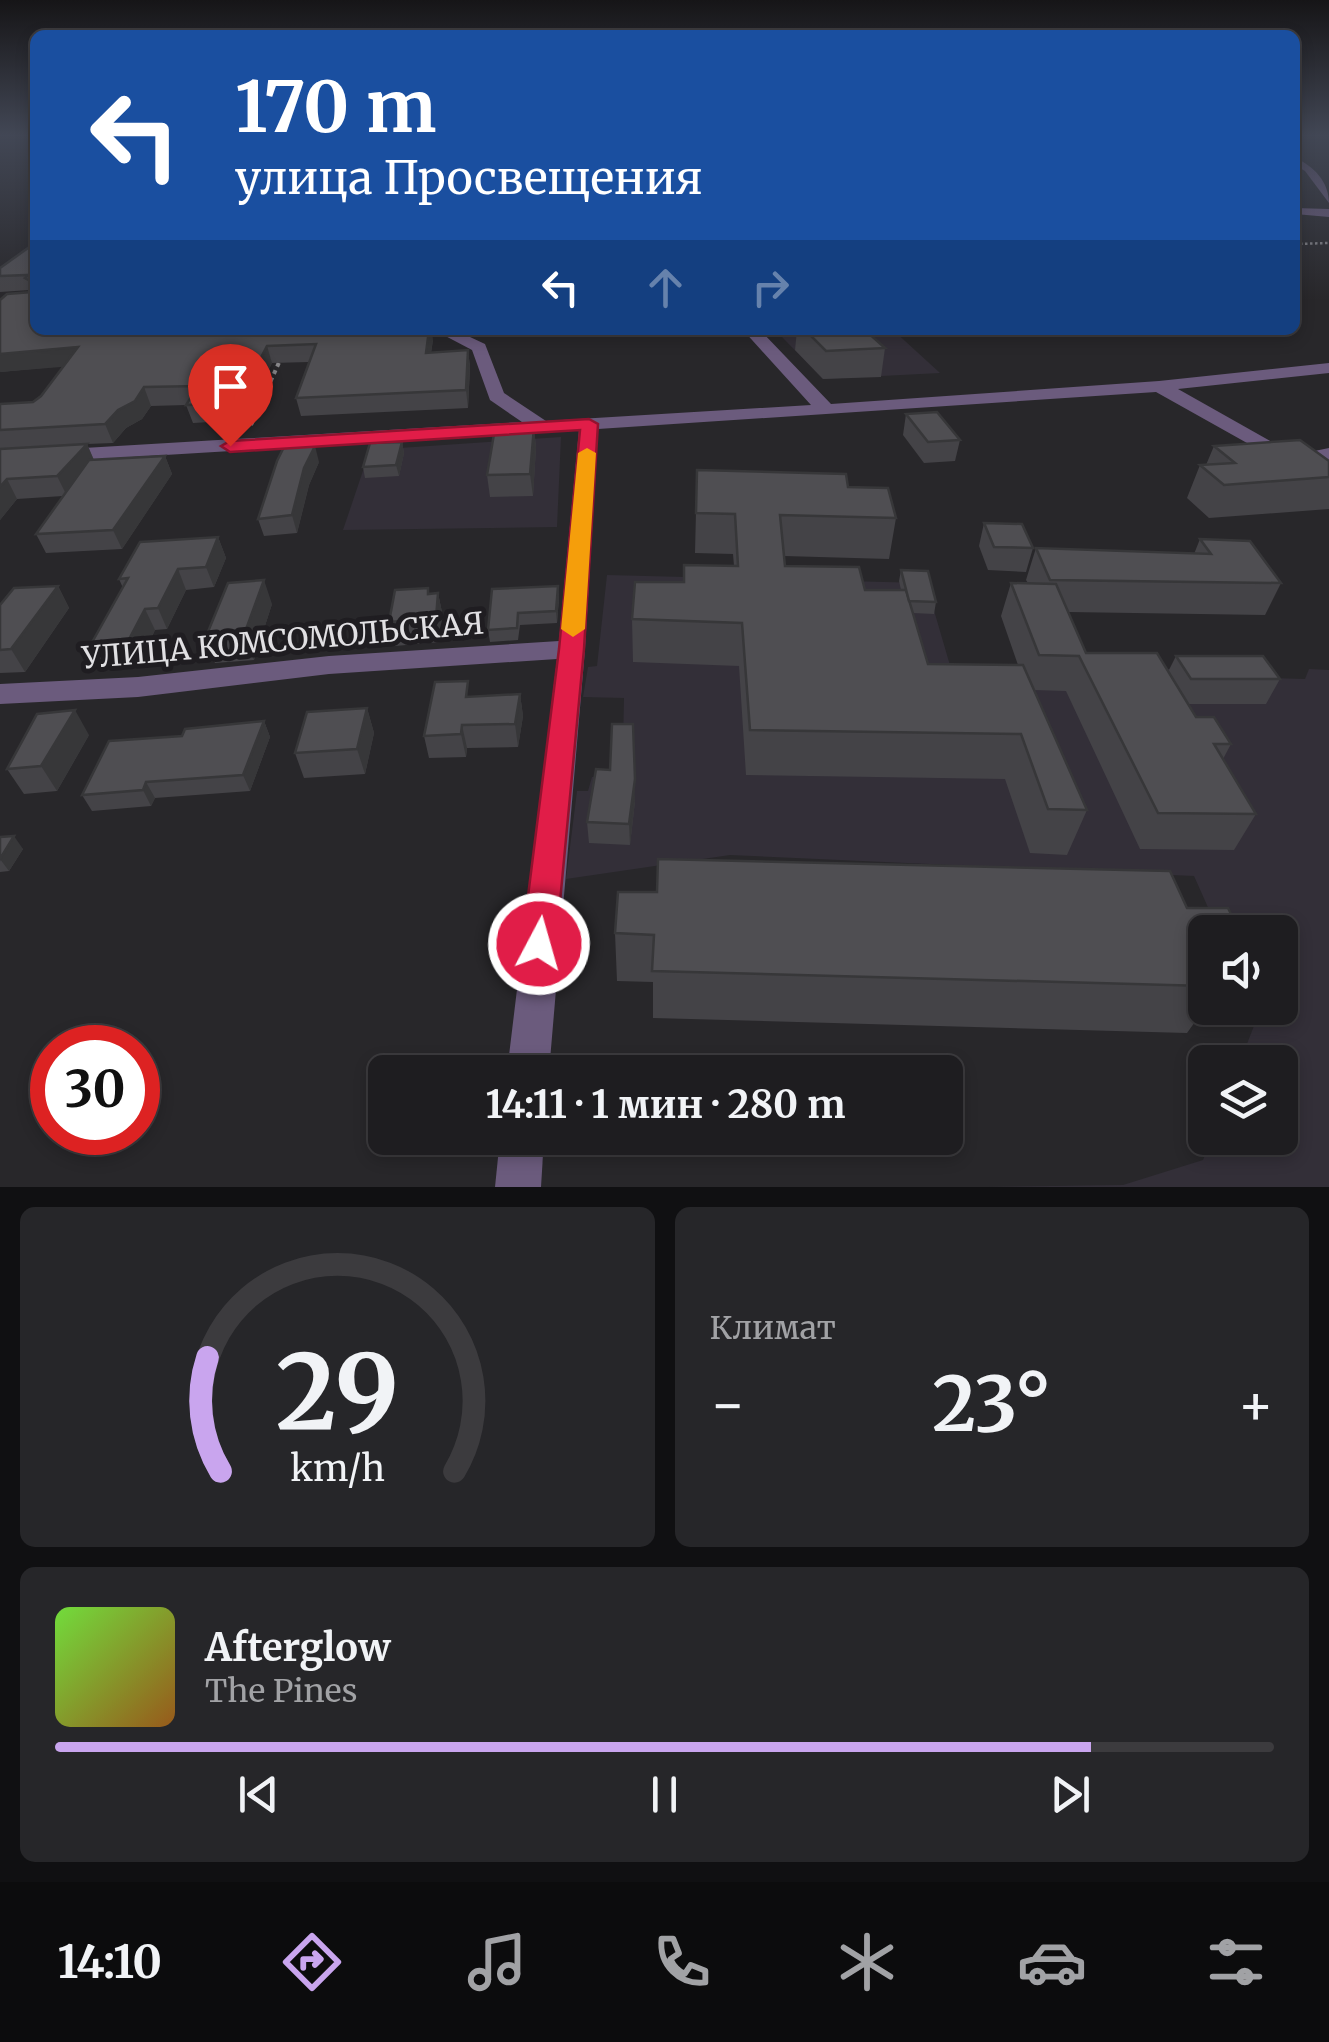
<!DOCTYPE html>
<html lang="ru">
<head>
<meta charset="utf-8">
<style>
	body { margin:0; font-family:Merriweather,serif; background:#262629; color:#f1f3f6; height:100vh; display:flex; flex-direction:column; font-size:38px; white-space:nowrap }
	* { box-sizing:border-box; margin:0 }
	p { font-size:32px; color:#a1a2a5 }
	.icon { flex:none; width:55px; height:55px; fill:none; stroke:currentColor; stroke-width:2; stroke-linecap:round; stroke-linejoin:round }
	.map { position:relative; height:1187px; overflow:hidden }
	.side { display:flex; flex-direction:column; gap:20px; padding:20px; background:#101012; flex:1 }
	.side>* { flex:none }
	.guide { position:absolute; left:30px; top:30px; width:1270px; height:305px; border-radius:15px; box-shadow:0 5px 15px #0003,0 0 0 2px #3c3b3e; background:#1a4fa0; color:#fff; overflow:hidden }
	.fabs { position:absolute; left:1188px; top:915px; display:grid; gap:20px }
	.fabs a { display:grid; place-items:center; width:110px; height:110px; border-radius:15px; background:#1e1d20; box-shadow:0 5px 15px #0003,0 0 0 2px #3c3b3e; font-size:50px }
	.speed { position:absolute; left:30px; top:1025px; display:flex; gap:20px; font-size:50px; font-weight:700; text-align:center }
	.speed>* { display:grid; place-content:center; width:130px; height:130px; border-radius:50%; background:#1e1d20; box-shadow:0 5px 15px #0003,0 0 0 2px #3c3b3e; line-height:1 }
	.speed .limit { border:15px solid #d22; background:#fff; color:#111 }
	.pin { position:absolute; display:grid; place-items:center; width:85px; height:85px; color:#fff; margin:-102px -42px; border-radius:50% 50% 50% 0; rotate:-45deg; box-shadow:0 0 10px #0007 }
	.pin .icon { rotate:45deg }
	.me { position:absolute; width:110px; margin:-55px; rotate:6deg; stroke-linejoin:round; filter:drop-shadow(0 0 8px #0008) }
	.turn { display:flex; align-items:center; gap:35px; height:210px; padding:0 40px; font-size:45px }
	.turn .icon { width:130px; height:130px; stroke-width:2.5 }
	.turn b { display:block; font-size:70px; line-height:85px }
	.lanes { display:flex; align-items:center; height:95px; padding:0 40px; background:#0003; justify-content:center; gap:50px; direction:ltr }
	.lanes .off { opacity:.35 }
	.big { font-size:75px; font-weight:700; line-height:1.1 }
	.side .widget { flex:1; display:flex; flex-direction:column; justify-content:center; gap:15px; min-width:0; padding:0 35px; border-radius:15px; background:#262629 }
	.side .dial { align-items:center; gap:0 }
	.dial svg { height:260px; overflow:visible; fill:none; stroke:#3c3b3e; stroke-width:7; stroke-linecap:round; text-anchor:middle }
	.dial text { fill:#f1f3f6; stroke:none }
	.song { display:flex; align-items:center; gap:30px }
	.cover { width:120px; height:120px; border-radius:15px; background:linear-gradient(135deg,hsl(100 70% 55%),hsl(30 70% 35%)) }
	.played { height:10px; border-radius:5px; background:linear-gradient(90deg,#c9a5ee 85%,#3c3b3e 85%) }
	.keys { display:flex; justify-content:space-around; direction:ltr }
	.heat { display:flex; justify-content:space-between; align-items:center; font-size:55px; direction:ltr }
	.side .tiles { flex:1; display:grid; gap:20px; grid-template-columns:1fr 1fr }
	.widget:last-child { grid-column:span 2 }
	.trip { position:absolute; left:368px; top:1055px; width:595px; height:100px; border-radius:15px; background:#1e1d20; box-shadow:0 5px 15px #0003,0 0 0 2px #3c3b3e; font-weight:700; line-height:100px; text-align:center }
	.tabs { display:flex; height:160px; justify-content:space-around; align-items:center; background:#0c0c0d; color:#a1a2a5 }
	.tabs .icon { width:70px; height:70px }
	.tabs .on { color:#c9a5ee }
	.tabs b { font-size:45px; color:#f1f3f6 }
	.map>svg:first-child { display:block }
	.built { fill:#332f38 }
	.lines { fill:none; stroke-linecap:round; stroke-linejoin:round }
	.path-far1 { stroke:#88878a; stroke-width:2.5; stroke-dasharray:2.5 2.5; stroke-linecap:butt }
	.path { stroke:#88878a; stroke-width:4; stroke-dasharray:4 4; stroke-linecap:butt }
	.minor { fill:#6b5b7d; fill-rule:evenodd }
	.wall { fill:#444347 }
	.shaded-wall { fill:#373739 }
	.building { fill:#4f4e52; stroke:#373739; stroke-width:2.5 }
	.route { fill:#e11d48; stroke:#92132f; stroke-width:2.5 }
	.slow { fill:#f59e0b }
	.labels { text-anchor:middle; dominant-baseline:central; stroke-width:10; stroke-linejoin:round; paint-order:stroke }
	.street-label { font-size:30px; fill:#e1e0e3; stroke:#1f1d21 }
</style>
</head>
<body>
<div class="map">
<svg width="1329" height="1187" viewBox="0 0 1329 1187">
	<rect width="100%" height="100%" fill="#28272a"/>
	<!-- built -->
	<g class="built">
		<path d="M893,330l47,43 -117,6 -41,-42z"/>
		<path d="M561,437l-4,90 -214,3 27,-80z"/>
		<path d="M607,575l319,8 28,96 27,-10h271l17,9 36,1 4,-10 20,1v517h-343l137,-2 80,-25 9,-22h68v-76h-40l17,-44 -5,-10h28v-76h-61l-25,-56 -464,-21 -164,24 11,-88h11l4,-14 20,-1 11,-31 1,-47 -41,-1 5,-30 9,-1z"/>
	</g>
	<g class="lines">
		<!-- path-far1 -->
		<path class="path-far1" d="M1295,244l34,-1"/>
		<!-- path -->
		<path class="path" d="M251,425l30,-67"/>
		<!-- minor -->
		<g class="minor">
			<path d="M1295,158c19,8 34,24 34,45l-24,-32 -10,-6z"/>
			<path d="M1295,208l34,1v8l-34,-3z"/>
			<path d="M434,330h21l30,14 19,49 42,28 265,-16 -68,-75h17l71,74 328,-23 170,-18v10l-151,16 117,66 34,-7v12l-18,4 18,10v15l-173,-97 -558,37 -13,220 -36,423h-42l50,-413 -228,15 -191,23 -138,7v-20l138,-7 191,-21 230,-15 20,-211 -579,35v-12l522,-31 -32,-22 -18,-50z"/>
			<path d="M500,1138h44l-3,49h-46z"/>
		</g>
	</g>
	<!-- wall -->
	<g class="wall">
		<path d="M35,243v87l398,10 -2,13 37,-3 2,17 -2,41 -167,8 -5,-18 13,-36 -37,1 -28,57 -51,3 -7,-18 -35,1 -9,13 -16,9 -13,15 -26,1 7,16 71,-4 7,18 -50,75 -76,4 -10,-19 27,-38 -46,3 -17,21v-116l33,-2 8,-6 23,-30 -64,6v-72l31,-8 -1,-2 -30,2v-24z"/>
		<path d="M797,330h68l20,18 -4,29 -58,2 -28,-29z"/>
		<path d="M906,414l54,26 -5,21 -31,2 -21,-28z"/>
		<path d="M534,427l2,21 -3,48 -43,1 -3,-22z"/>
		<path d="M402,442l2,11 -5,23 -34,2 -2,-11z"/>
		<path d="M1214,446l115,15v48l-120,9 -22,-20 13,-33h6z"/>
		<path d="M319,462l-10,23 -12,48 -33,3 -6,-17z"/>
		<path d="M697,470l151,17 48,31 -7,41 -105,-3 1,10 80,24h36l-2,-9 2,-11 35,32 -2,12 -21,-1 15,51 90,1 -17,-49 10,-33h17l-2,-3 10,-32 158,6 6,-15 81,44 -16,32 -197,-3 18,41 82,19 8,-16 104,23 -14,25h-78l8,13 35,27 -8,15 33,55 -22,36 -94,-1 -74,-158 -32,-1 53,120 -20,45 -37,-2 -25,-74 -259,-4 -7,-109 -106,-4 -1,-43 52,-37 50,-16 -1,-12 -38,-1z"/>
		<path d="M984,523l49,25 -7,24 -38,-2 -9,-24z"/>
		<path d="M218,537l8,21 -12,29 -28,3 -19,39 -12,1 -17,35 -37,3 -11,-22 33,-58 -4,-9z"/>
		<path d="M58,586l11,22 -44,64 -25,1v-68z"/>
		<path d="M558,586l1,12 -2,25 -37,2 -2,15 -28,2 -2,-12z"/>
		<path d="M428,588l1,6 9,-1 5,24 -3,25 -45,4 -6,-24z"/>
		<path d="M272,604l-18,56 -39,3 -10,-24z"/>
		<path d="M520,694l3,22 -5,31 -51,1 -1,9 -37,1 -5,-22 47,-39z"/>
		<path d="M367,708l7,25 -9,41 -61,4 -9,-25z"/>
		<path d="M264,721l6,16 -20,54 -95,7 -4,8 -59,5 -10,-16 100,-59z"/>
		<path d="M89,735l-32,56 -33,3 -17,-25z"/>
		<path d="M635,801l-5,44 -41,-2 -2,-21z"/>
		<path d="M0,837l23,12 -14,22 -9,1z"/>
		<path d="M657,892l530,16 18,24v76l-18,25 -534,-15v-36l-36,-1 -2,-48z"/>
	</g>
	<!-- shaded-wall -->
	<g class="shaded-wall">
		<path d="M429,330h3l1,10 -5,30 -2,-17z"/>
		<path d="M267,346l5,17 -28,57 -6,-18z"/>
		<path d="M78,347l7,18 -85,7v-18z"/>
		<path d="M468,350l2,17 -2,41 -2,-18z"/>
		<path d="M144,387l7,19 -9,13 -16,9 -13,15 -8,-19 13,-14z"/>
		<path d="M534,427l2,21 -3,48 -3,-22z"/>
		<path d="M402,442l2,11 -5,23 -3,-11z"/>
		<path d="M87,444l8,19 -28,33 -10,-20z"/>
		<path d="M315,446l4,16 -10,23 -12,48 -5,-18 12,-47z"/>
		<path d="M165,456l7,18 -50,75 -9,-19z"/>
		<path d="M7,479l10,20 -17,21v-33z"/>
		<path d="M218,537l8,21 -12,29 -8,-20z"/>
		<path d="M178,569l8,21 -19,39 -9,-21z"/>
		<path d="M264,580l8,24 -18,56 -10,-25z"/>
		<path d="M58,586l11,22 -44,64 -14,-23z"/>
		<path d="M558,586l1,12 -2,25 -1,-12z"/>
		<path d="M438,593l5,24 -3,25 -4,-24z"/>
		<path d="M145,609l10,21 -17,35 -11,-22z"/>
		<path d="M520,694l3,22 -5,31 -3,-23z"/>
		<path d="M367,708l7,25 -9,41 -8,-25z"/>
		<path d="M75,710l14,25 -32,56 -16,-25z"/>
		<path d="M264,721l6,16 -20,54 -7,-16z"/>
		<path d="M633,724l2,77 -5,44 -1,-21z"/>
		<path d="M462,725l5,23 -1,9 -5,-23z"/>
		<path d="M146,782l9,16 -4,8 -8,-16z"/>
		<path d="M14,836l9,13 -14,22 -9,-12z"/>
	</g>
	<!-- building -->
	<g class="building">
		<path d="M35,243v87h394l-3,23 42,-3 -2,40 -170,8 20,-54 -49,2 -29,56 -52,3 12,-19 -54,1 -9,14 -17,9 -13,14 -105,6v-26l33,-2 8,-6 37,-49 -78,7v-54l7,-6 24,-2 1,-10 -7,-4 4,-3 -29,1v-8z"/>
		<path d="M805,330h60l20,18 -59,3z"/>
		<path d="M937,412l23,28 -32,2 -22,-28z"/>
		<path d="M534,427l-4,47 -43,1 8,-47z"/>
		<path d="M1300,440l29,21v16l-105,8 -24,-20 35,-2 -21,-17z"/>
		<path d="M402,442l-6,23 -33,2 7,-24z"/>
		<path d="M87,444l-30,32 -50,3 -7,8v-38z"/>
		<path d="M315,446l-11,22 -12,47 -34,4 19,-58 7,-14z"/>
		<path d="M165,456l-52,74 -77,4 53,-74z"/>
		<path d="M697,470l149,4 2,13 40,1 8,30 -116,-3 5,51 74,1 6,23h41l22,74 95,1 64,145 -39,-1 -27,-75 -271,-4 -8,-107 -110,-4 3,-37h49v-17l54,1 -3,-52 -39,-1z"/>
		<path d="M984,523l38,1 11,24 -39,-1z"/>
		<path d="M218,537l-12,30 -28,2 -20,39 -13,1 -18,34 -37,3 38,-68 -9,1 21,-37z"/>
		<path d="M1200,539l50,2 31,42 -231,-3 -14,-32 175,6z"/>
		<path d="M901,570l27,1 8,31 -27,-1z"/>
		<path d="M264,580l-20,55 -39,4 23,-56z"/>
		<path d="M1011,583l45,1 30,69h71l39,64h18l17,27h-17l42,70 -98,-1 -79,-157 -40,-1z"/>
		<path d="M58,586l-47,63 -11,1v-45l14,-17z"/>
		<path d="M558,586l-2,25 -38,2 -1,15 -29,2 4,-41z"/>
		<path d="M428,588v6l10,-1 -2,25 -47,4 6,-32z"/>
		<path d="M1176,656h87l17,23h-89z"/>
		<path d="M468,681l-2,16 54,-3 -5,30 -53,1 -1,9 -37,2 11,-54z"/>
		<path d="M367,708l-10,41 -62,4 12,-41z"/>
		<path d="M75,710l-34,56 -34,3 30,-55z"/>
		<path d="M264,721l-21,54 -97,7 -3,8 -61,5 27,-54 73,-5 3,-7z"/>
		<path d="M612,724h21l2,55 -6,45 -42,-2 9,-53 14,1z"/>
		<path d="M14,836l-14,23v-22z"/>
		<path d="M658,859l512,12 17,37h41l12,24h-35v12h-4l4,9v33l-553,-15 2,-36 -39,-2 3,-41h39z"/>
	</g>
	<!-- sky -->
	<linearGradient id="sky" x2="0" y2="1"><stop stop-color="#161517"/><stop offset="0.45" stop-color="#424755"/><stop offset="1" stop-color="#424755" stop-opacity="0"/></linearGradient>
	<rect width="1329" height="300" fill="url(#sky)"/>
	<!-- route -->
	<path class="route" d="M589,419l9,5 -14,225 -28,295 -5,11 -12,5 -12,-5 -5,-11 37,-295 21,-219 -350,22 -9,-6 9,-5z"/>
	<!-- slow -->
	<path class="slow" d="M587,448l9,5 -11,176 -12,8 -12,-8 17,-176z"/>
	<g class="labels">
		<!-- street labels -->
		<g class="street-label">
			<text transform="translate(283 640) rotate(-5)">УЛИЦА КОМСОМОЛЬСКАЯ</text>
		</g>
	</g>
</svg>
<div class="fabs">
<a><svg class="icon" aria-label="sound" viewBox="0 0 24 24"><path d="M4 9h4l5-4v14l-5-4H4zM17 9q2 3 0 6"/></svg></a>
<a><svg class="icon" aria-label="layers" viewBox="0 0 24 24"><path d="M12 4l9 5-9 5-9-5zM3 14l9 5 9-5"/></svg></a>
</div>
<div class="speed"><div class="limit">30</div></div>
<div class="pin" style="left:230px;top:446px;background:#d93025"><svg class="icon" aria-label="arrive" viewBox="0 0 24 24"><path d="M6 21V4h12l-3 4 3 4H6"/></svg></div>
<svg class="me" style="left:539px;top:944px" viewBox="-20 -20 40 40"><circle r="17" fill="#e11d48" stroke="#fff" stroke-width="3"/><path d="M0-11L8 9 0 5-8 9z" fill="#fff"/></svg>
<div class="trip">14:11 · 1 мин · 280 m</div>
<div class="guide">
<div class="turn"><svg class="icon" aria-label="left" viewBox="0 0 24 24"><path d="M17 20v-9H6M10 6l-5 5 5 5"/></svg><div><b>170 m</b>улица Просвещения</div></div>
<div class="lanes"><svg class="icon" aria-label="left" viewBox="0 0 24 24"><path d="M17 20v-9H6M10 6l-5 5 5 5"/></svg><svg class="icon off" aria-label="ahead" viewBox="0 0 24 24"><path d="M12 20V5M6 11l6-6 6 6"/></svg><svg class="icon off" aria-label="right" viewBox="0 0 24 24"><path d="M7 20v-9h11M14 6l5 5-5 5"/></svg></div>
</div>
</div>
<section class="side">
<div class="tiles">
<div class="widget dial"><svg viewBox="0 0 100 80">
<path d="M14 69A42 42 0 1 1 86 69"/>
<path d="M14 69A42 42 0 0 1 10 34" stroke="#c9a5ee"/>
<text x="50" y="56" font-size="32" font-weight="700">29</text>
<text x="50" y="72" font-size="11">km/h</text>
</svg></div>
<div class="widget"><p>Климат</p>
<div class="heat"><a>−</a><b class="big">23°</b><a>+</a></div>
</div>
<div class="widget">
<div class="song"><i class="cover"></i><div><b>Afterglow</b><p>The Pines</p></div></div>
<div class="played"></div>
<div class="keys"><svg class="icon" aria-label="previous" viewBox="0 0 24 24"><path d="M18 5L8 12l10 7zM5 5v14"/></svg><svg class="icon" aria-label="pause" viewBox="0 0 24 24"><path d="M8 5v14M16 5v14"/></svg><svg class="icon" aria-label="next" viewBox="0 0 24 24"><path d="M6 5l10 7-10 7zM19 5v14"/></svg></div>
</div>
</div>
</section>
<nav class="tabs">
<b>14:10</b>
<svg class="icon on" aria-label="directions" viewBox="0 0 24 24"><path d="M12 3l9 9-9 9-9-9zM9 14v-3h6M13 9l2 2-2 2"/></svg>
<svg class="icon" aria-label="music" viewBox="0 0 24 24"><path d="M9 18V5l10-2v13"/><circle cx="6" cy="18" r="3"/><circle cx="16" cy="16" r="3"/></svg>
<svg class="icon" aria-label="phone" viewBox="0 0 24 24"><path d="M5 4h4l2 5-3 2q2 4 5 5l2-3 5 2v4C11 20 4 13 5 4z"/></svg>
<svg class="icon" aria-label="climate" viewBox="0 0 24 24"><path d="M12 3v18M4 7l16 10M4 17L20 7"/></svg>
<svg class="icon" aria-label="car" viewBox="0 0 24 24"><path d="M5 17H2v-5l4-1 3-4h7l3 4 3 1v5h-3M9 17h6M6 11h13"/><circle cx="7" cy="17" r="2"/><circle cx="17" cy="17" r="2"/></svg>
<svg class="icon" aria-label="filters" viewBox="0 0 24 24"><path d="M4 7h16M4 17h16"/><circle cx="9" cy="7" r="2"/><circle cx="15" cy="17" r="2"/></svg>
</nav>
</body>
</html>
